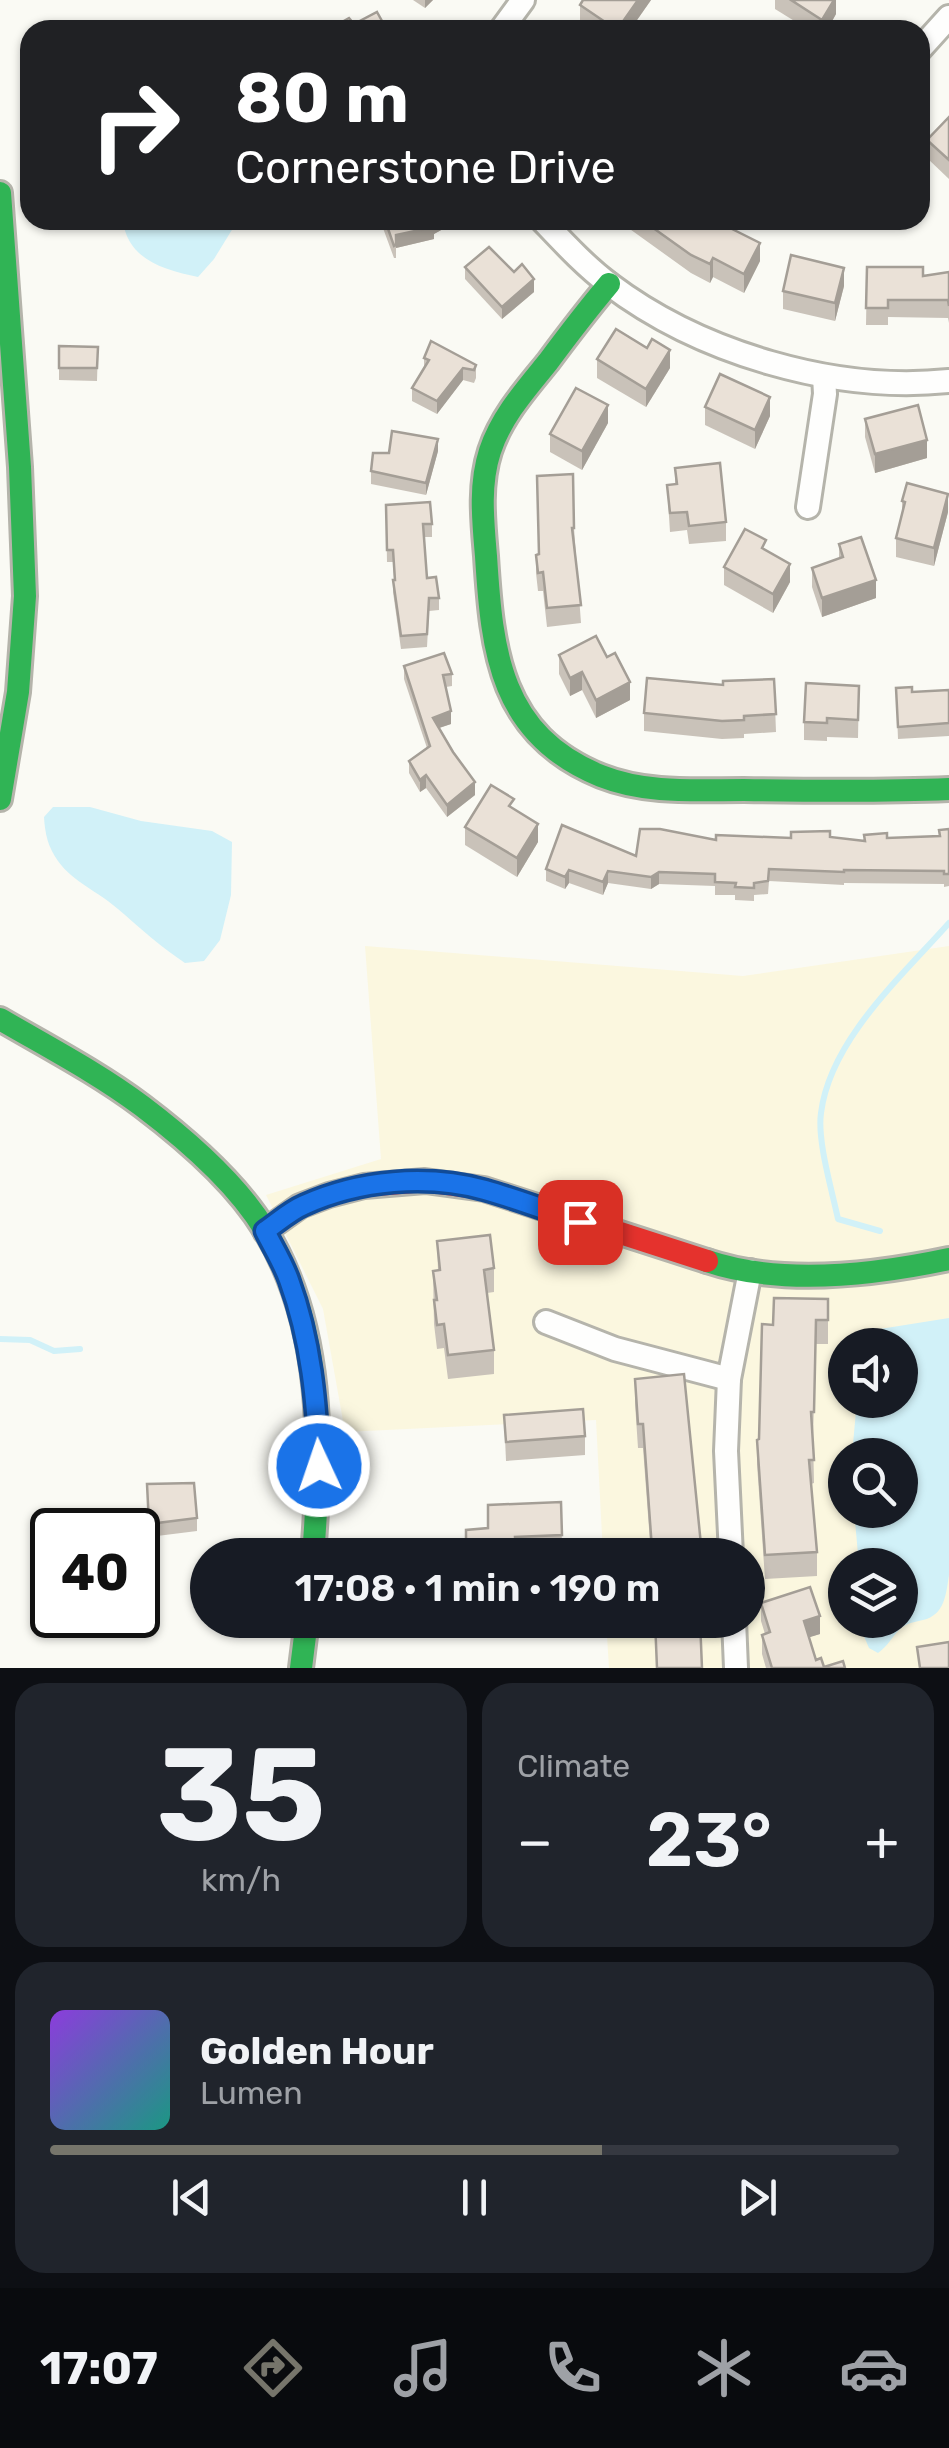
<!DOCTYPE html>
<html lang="en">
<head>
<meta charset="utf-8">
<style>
	body { margin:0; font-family:Rubik,sans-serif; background:#20242c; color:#f1f3f6; height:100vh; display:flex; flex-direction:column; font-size:38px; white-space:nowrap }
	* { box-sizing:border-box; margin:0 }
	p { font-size:32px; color:#9ea1a6 }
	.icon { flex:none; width:55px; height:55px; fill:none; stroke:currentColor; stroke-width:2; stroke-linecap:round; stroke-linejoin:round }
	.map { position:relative; height:1668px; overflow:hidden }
	.panel { display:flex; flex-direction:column; gap:15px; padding:15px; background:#0d0f14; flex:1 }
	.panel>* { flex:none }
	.guide { position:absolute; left:20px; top:20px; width:910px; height:210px; border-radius:30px; box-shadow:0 2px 8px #0004; background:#202124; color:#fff; overflow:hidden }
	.controls { position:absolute; left:828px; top:1328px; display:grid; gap:20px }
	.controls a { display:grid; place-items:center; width:90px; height:90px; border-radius:50%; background:#171b24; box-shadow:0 2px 8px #0004; font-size:50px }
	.speed { position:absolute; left:30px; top:1508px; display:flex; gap:20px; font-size:50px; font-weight:700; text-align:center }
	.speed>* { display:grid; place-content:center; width:130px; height:130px; border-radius:50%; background:#171b24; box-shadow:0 2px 8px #0004; line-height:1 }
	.speed .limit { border:5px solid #111; border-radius:15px; background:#fff; color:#111 }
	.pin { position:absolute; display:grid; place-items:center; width:85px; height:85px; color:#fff; margin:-42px; border-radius:20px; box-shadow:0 5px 15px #0006 }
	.me { position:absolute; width:110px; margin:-55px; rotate:357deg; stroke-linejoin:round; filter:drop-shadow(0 0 8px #0008) }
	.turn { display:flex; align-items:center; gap:35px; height:210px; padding:0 50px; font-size:45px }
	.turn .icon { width:130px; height:130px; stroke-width:2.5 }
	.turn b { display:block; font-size:70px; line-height:85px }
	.big { font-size:75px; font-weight:600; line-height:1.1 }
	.panel .widget { flex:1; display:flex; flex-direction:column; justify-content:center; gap:15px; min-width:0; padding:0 35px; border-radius:30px; background:#20242c }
	.panel .dial { align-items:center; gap:0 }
	.dial b { font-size:130px; line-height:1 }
	.song { display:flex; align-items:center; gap:30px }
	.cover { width:120px; height:120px; border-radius:15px; background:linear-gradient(135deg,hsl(270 70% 55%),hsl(170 70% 35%)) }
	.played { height:10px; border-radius:5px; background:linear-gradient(90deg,#76756b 65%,#363941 65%) }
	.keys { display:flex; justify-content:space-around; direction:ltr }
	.heat { display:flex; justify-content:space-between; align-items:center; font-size:55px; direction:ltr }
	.panel .tiles { flex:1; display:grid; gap:15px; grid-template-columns:1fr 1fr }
	.widget:last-child { grid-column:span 2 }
	.trip { position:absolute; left:190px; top:1538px; width:575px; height:100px; border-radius:50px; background:#171b24; box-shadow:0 2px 8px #0004; font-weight:600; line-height:100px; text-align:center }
	.tab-bar { display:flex; height:160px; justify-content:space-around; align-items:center; background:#090b0e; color:#9ea1a6 }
	.tab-bar .icon { width:70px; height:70px }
	.tab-bar .current { color:#76756b }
	.tab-bar b { font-size:45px; color:#f1f3f6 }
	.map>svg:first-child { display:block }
	.built { fill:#fbf7df; fill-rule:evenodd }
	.water { fill:#d1f1f8 }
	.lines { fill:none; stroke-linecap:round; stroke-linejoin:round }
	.stream { stroke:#d1f1f8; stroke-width:6 }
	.street-casing { stroke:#b5b4ab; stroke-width:28 }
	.fast-casing { stroke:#b5b4ab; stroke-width:28 }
	.jam-casing { stroke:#b5b4ab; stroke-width:28 }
	.street { stroke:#fefefd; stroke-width:22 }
	.fast { stroke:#30b455; stroke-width:22 }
	.jam { stroke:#e5322d; stroke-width:22 }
	.wall { fill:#c9c2b9 }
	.shaded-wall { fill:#a49e96 }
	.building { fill:#eae1d7; stroke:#a49e96; stroke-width:2.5 }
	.route-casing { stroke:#114b97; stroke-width:25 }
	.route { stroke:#1a73e8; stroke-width:18 }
</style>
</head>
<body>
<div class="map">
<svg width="949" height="1668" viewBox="0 0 949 1668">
	<rect width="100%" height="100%" fill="#fafaf4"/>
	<!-- built -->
	<path class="built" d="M365,946l378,30 206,-30v722h-340l-3,-48h142v-65h-145l-7,-135 -251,12 -22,-123 -57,-114 115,-36zM845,1345h55v55h-55zM845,1455h55v55h-55zM845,1565h55v55h-55z"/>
	<!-- water -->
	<g class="water">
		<path d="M123,220h115l-24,39 -16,18c-33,-7 -71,-17 -75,-57z"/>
		<path d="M53,807h37l51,14 71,10 20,11 -1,53 -11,45 -16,21 -19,2c-24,-16 -45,-35 -67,-54 -19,-17 -45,-27 -60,-48 -10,-14 -13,-27 -14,-44z"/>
		<path d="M949,1318v257c-3,19 -4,40 -26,45 -9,2 -16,3 -23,9 -8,8 -13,18 -22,24l-9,-5 -12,-28h43v-55h-41l-5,-55h46v-55h-48l5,-55h43v-55h-34l6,-10 8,-6z"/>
	</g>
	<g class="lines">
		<!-- stream -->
		<g class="stream">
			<path d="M880,1231l-42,-12c-6,-29 -21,-78 -17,-106 9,-73 81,-137 128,-190"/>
			<path d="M0,1339l30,1 24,11 26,-2"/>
		</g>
		<defs>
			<g id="street">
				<path d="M501,30l22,-30"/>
				<path d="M920,49l29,-32"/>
				<path d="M542,220c21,22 42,45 67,64 91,69 226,109 340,97"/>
				<path d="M808,507l17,-113 -1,-18"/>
				<path d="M546,1322l69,27 114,30"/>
				<path d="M731,1555l-5,-104 3,-72 21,-108"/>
				<path d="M734,1620l2,48"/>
			</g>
			<g id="fast">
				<path d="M0,193l20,274 5,129 -7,96 -18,107"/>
				<path d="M609,284c-21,25 -41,51 -61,78 -22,27 -47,55 -58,89 -11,34 -7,70 -4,105 6,96 14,179 115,220 45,18 95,14 143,14 68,1 136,2 205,-1"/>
				<path d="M0,1019c48,28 98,54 142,87 45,34 94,76 123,124 59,96 57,217 48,325"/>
				<path d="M707,1261c74,25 167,14 242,-2"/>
				<path d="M301,1668l6,-48"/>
			</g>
			<path id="jam" d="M265,1231l35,-25 29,-11 35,-9 61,-5 59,8 223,72"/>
		</defs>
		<!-- street casing -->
		<use href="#street" class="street-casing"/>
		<!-- fast casing -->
		<use href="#fast" class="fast-casing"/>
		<!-- jam casing -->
		<use href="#jam" class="jam-casing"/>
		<!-- street -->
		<use href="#street" class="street"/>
		<!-- fast -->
		<use href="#fast" class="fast"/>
		<!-- jam -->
		<use href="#jam" class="jam"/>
	</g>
	<!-- wall -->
	<g class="wall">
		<path d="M413,0h20l-8,8z"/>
		<path d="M651,0l-21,30h-40l-10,-7v-18z"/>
		<path d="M775,0h61v14l-9,16h-18l-34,-21z"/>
		<path d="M949,117v62l-22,-21v-18z"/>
		<path d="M380,220h63v9l-9,5v5l-38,9v10h-2z"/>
		<path d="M627,220h79l54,41 -16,32 -31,-16 -3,6 -19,-10 -64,-46z"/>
		<path d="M465,267l49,5 20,20 -32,27 -37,-40z"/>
		<path d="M867,267l56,9 26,-4v51l-1,-5 -60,-1v8h-22z"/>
		<path d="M844,286l-9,35 -52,-12v-18z"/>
		<path d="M59,346l39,1 -1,34 -38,-1z"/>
		<path d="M424,358l52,7v13l-2,5 -11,-3 -26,34 -25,-13v-13l12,-20z"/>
		<path d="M597,359l73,9 -24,39 -49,-29z"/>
		<path d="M705,407l65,9 -15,33 -50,-24z"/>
		<path d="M865,419l62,39 -52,15 -10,-36z"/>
		<path d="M608,423l-26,47 -32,-18v-18z"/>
		<path d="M438,451l-12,44 -55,-11v-13z"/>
		<path d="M675,468l51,54v19l-37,3 -2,-14 -17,2 -3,-47h8z"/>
		<path d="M537,476l37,52 7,95 -34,4 -4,-36h-5l-2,-18v-18l3,-1z"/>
		<path d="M902,501l46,11 -14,54 -38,-9v-19l6,-24z"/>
		<path d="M386,505l46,19v13h-8l3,41 12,20v12l-10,1 -2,36 -26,2 -8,-57v-12h1l-1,-18h-6z"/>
		<path d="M839,544l37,54 -54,19 -10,-30v-19l27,-9z"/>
		<path d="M724,567l66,15 -17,31 -49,-28z"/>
		<path d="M559,655l71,45 -34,18 -14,-28 -12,6 -11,-22z"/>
		<path d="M404,666l48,8v12l-6,1 5,37 -12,4 36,67 -28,22 -21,-29 -6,4 -11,-19v-12l18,-13 -23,-69z"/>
		<path d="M774,679l2,53 -32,2v4l-22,1 -78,-8v-18l79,-28z"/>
		<path d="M859,686l-1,52 -31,-1v4l-23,-1v-18z"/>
		<path d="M896,688l16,4 37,-2v46l-51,3z"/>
		<path d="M514,809l24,33 -21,35 -52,-32v-18z"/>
		<path d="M949,829v57l-5,1v-3l-100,-1v2l-75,-4 -1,13 -14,1v6l-19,-1v-5h-20v-9l-56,-2 -8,5 -43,-6 -5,12 -34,-12 -4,6 -19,-8v-12l90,-13 80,-16 114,-3 35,4 22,-3 52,-2z"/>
		<path d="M437,1241l57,27v24l-7,1 7,57v24l-46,5 -4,-31 -7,1 -3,-25 -1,-53 5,-1z"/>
		<path d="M828,1299v45h-12l-3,92 1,47 -3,1 6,68v24l-52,3 -8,-115v-24l2,-1 14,-114z"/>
		<path d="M635,1379l66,166v10h-50l-8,-107h-5l-3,-45z"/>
		<path d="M504,1415l81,21v19l-79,6z"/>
		<path d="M147,1496l50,22v13l-48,6z"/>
		<path d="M561,1502l1,46 -46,1v6h-50z"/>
		<path d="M761,1603l59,31 -11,3 7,23 8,7 21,1h-79l-4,-14v-19l3,-1 -4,-13z"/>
	</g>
	<!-- shaded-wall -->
	<g class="shaded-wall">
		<path d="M425,0h8l-8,8z"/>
		<path d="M638,0h13l-21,30h-13z"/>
		<path d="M830,0h6v14l-9,16h-5v-10z"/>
		<path d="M436,220h7v9l-9,5v5l-38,9v-13z"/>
		<path d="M760,243v18l-16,32v-19z"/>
		<path d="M713,258v19l-3,6v-19z"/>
		<path d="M844,268v18l-9,35v-18z"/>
		<path d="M534,279v13l-32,27v-12z"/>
		<path d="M670,350v18l-24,39v-18z"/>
		<path d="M463,368v12l-26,34v-13z"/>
		<path d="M770,397v19l-15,33v-19z"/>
		<path d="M608,405v18l-26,47v-19z"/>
		<path d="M438,439v12l-12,44v-12z"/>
		<path d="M927,440v18l-52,15v-19z"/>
		<path d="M948,494v18l-14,54v-18z"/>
		<path d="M790,564v18l-17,31v-19z"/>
		<path d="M876,580v18l-54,19v-19z"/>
		<path d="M582,672v18l-12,6v-18z"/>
		<path d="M630,682v18l-34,18v-18z"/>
		<path d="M451,711v13l-18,6v-12z"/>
		<path d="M426,775v13l-6,4v-12z"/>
		<path d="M475,782v13l-28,22v-12z"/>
		<path d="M538,824v18l-21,35v-19z"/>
		<path d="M569,870v13l-4,6v-12z"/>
		<path d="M608,871v12l-5,12v-13z"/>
		<path d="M659,872v12l-8,5v-12z"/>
		<path d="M820,1616v18l-16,5v-18z"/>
	</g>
	<!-- building -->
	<g class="building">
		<path d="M583,0h55l-21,30 -37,-25z"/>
		<path d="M791,0h43l-12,20z"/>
		<path d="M377,12l10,18h-59l21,-12 5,6z"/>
		<path d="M949,117v43l-22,-20z"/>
		<path d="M385,220h51l-4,2 2,5 -38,8v10l-2,1z"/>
		<path d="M642,220h64l2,2 1,-2h5l46,23 -16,31 -31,-16 -3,6 -19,-9z"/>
		<path d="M489,247l25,25 8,-8 12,15 -32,28 -37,-40z"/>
		<path d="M791,255l53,13 -9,35 -52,-12z"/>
		<path d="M867,267h56v9l26,-4v34l-1,-6h-60v8h-22z"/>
		<path d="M616,329l31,19 5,-9 18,11 -24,39 -49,-30z"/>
		<path d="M431,341l45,24 -2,5 -11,-2 -26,33 -25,-13 17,-28 -5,-2z"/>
		<path d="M59,346l39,1 -1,21h-38z"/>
		<path d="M720,374l50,23 -15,33 -50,-23z"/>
		<path d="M576,388l32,17 -26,46 -32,-17z"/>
		<path d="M918,405l9,35 -52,14 -10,-35z"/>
		<path d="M392,431l46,8 -12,44 -55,-12 2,-18h16z"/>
		<path d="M720,463l6,59 -37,4 -2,-14 -17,1 -3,-28 10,-1 -2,-16z"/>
		<path d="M573,474l1,54h-2l9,77 -34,3 -4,-36 -5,1 -2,-18 3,-1 -2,-78z"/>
		<path d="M907,483l41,11 -14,54 -38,-10 9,-36 -3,-1z"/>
		<path d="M430,502l2,22h-9l4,54 9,-1 3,21h-10l-2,36 -26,2 -8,-56h2l-2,-30h-6l-1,-45z"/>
		<path d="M745,529l21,11 -4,8 28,16 -17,30 -49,-27z"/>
		<path d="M861,537l15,43 -54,18 -10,-30 31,-11 -4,-13z"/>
		<path d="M596,636l11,21 8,-4 15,29 -34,18 -14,-28 -12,6 -11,-23z"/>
		<path d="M444,653l8,21 -9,1 8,36 -18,7 20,34 22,30 -28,23 -21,-30 -6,5 -11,-19 21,-15 -26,-80z"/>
		<path d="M647,678l76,7v-4l51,-2 2,35 -32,2v4l-22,1 -78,-8z"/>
		<path d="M806,683l53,3 -1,34 -31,-2v5l-23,-1z"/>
		<path d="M912,687v5l37,-2v33l-51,4 -2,-39z"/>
		<path d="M491,785l23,14 -5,7 29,18 -21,34 -52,-31z"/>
		<path d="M562,825l74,31 4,-27h20l56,11v-5l75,3v-6l39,-1v6l35,4 -1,-6 23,-2v5l53,-2 -1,-6 10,-1v45h-5v-3l-100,-1v2l-75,-3 -1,12 -14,2v5l-19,-1 1,-4 -21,-1v-8l-56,-2 -8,5 -43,-6 -5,11 -34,-12 -4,7 -19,-8z"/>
		<path d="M490,1235l4,33 -10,2 10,80 -46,5 -4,-31 -7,1 -3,-25h3l-4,-29 7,-1 -3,-29z"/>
		<path d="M774,1298l54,1v21h-12l-2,92h-3l3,48h-5l8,92 -52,3 -8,-115 2,-1 3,-115 11,1z"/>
		<path d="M684,1374l17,171 -49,4 -9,-125h-5l-3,-45z"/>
		<path d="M583,1409l2,27 -79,6 -2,-27z"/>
		<path d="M194,1483l3,35 -48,6 -2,-40z"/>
		<path d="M561,1502l1,33 -47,2 1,15h-15v3h-35v-25l22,-2v-23z"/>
		<path d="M810,1587l10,29 -16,5 12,39 5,-2 3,9 19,-6 2,7h-73l-10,-33 8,-3 -9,-29z"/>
		<path d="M655,1620h45l2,48h-45z"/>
		<path d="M949,1642v26h-29l-3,-21z"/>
	</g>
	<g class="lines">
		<defs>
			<path id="route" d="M319,1466c-2,-63 -8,-126 -30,-186 -6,-17 -16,-33 -24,-49 13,-9 25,-20 39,-26 55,-25 123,-31 181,-15 32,9 64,21 95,32"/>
		</defs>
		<!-- route casing -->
		<use href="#route" class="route-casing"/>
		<!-- route -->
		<use href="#route" class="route"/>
	</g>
</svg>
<div class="controls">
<a><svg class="icon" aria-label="sound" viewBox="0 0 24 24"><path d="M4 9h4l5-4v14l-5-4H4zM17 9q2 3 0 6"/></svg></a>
<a><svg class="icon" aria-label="search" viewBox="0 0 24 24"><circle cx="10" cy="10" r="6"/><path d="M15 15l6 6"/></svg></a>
<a><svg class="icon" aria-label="layers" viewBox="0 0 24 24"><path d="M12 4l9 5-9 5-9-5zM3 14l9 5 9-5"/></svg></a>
</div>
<div class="speed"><div class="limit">40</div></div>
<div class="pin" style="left:580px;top:1222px;background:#d93025"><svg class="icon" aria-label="arrive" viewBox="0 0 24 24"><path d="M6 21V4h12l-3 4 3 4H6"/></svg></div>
<svg class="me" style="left:319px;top:1466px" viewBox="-20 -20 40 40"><circle r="17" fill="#1a73e8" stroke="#fff" stroke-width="3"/><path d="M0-11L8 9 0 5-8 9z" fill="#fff"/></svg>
<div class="trip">17:08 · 1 min · 190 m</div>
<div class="guide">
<div class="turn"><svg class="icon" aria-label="right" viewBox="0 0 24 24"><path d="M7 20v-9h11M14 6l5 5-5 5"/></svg><div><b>80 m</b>Cornerstone Drive</div></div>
</div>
</div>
<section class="panel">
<div class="tiles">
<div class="widget dial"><b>35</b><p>km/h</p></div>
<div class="widget"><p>Climate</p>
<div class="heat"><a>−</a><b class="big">23°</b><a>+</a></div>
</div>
<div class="widget">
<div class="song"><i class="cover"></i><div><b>Golden Hour</b><p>Lumen</p></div></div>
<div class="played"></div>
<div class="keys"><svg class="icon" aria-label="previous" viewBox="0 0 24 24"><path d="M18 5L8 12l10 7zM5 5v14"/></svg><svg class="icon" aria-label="pause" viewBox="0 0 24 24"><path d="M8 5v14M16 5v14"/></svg><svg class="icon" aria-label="next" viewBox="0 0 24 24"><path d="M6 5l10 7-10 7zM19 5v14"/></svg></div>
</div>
</div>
</section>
<nav class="tab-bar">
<b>17:07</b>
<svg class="icon current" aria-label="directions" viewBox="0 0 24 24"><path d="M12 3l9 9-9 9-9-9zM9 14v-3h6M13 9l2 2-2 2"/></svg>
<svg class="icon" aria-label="music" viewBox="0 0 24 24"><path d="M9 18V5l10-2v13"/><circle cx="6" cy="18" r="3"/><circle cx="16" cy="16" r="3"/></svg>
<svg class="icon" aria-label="phone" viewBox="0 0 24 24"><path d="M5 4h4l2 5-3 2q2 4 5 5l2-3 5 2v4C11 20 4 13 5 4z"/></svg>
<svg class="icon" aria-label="climate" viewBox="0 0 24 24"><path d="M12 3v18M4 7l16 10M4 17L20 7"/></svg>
<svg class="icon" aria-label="car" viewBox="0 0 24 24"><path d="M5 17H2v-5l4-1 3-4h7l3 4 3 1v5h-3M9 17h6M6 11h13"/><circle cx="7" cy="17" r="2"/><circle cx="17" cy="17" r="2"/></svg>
</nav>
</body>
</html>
